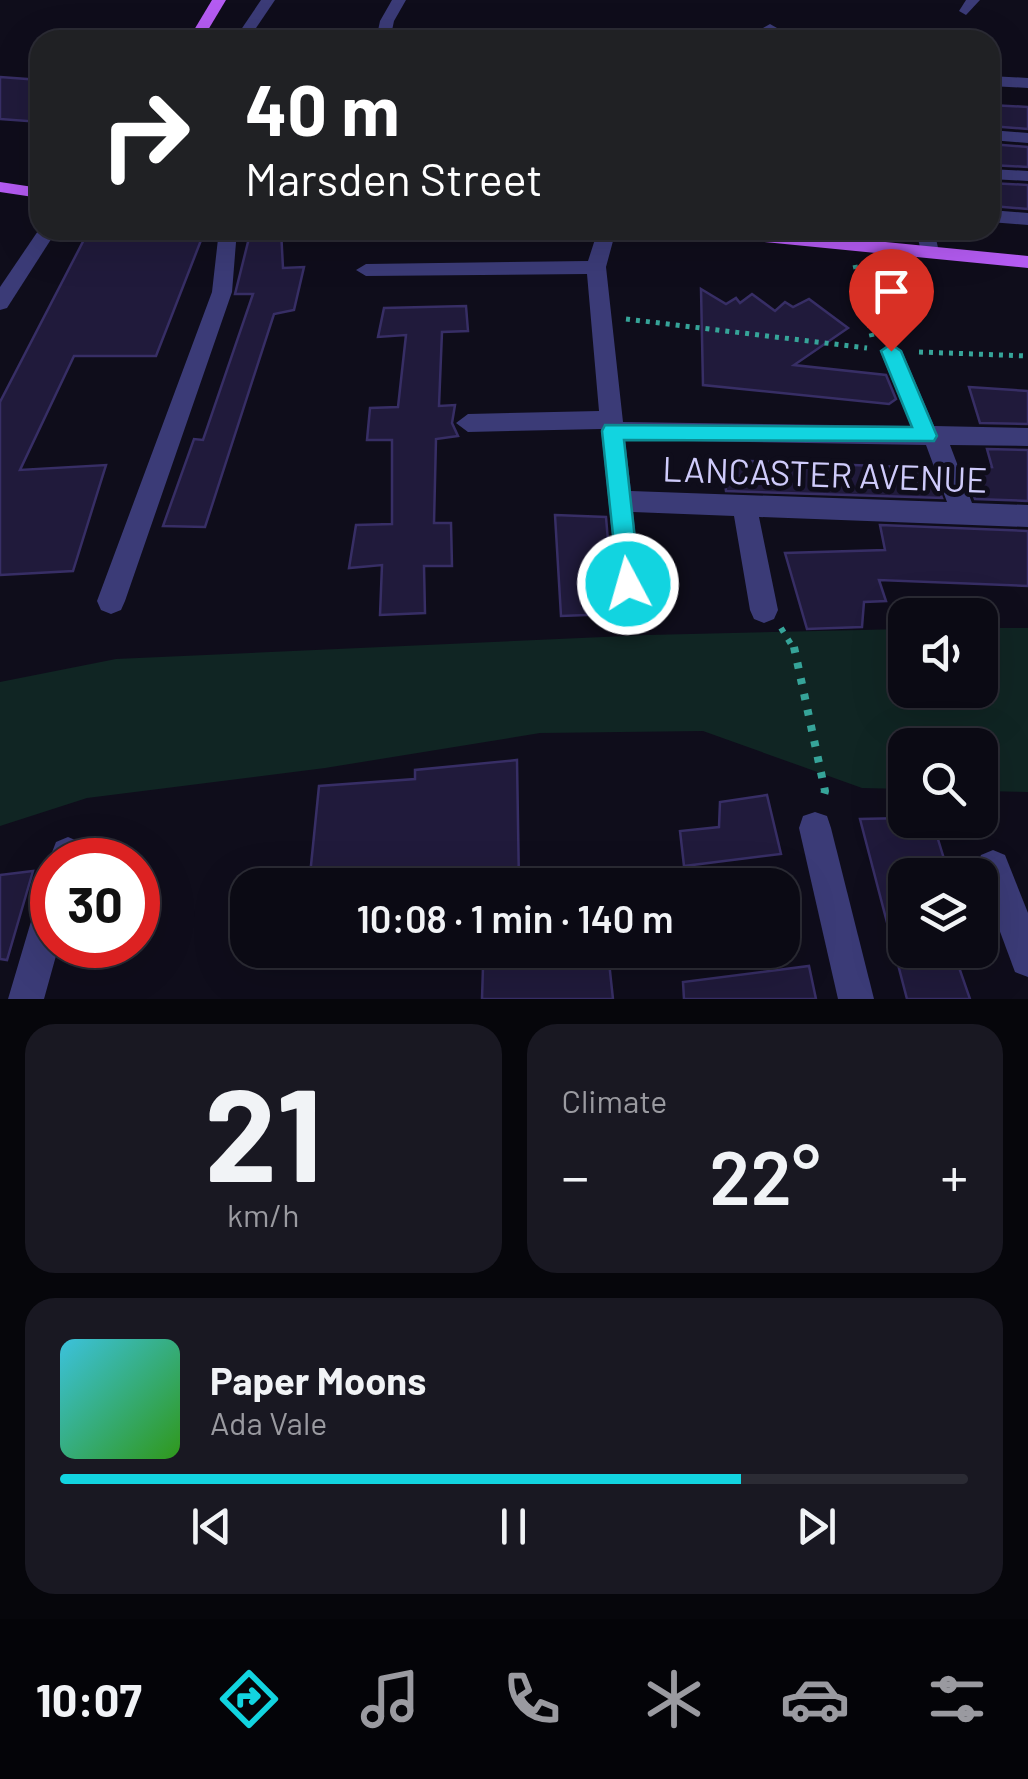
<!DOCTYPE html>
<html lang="en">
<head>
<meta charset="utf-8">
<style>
	body { margin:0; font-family:Barlow,sans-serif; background:#191822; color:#f1f3f6; height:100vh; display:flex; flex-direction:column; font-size:38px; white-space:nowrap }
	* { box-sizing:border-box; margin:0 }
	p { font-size:32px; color:#9a9aa0 }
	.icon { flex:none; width:55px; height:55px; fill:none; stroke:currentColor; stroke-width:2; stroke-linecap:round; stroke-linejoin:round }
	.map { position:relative; height:999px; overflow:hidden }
	.details { display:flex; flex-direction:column; gap:25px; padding:25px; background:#06060b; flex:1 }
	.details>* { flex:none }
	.top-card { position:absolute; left:30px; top:30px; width:970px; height:210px; border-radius:30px; box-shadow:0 10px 40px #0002,0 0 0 2px #2b2b34; background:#202124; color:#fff; overflow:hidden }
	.fabs { position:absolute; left:888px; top:598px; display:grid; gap:20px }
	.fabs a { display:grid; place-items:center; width:110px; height:110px; border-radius:20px; background:#0b0a14; box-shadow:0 10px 40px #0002,0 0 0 2px #2b2b34; font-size:50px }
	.speed { position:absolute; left:30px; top:838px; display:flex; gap:20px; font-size:50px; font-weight:700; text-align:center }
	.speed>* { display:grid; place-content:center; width:130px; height:130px; border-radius:50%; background:#0b0a14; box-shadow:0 10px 40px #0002,0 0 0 2px #2b2b34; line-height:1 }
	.speed .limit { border:15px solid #d22; background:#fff; color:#111 }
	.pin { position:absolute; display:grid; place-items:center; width:85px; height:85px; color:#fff; margin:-102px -42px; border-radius:50% 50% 50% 0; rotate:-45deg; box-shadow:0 0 10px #0007 }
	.pin .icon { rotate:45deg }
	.me { position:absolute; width:110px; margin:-55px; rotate:354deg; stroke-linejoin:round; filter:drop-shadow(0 0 8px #0008) }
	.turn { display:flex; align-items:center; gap:35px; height:210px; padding:0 50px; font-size:45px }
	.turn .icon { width:130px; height:130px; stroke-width:2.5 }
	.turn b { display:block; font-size:70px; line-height:85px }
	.big { font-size:75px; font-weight:600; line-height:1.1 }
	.details .card { flex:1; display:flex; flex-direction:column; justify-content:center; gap:15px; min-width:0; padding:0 35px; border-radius:30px; background:#191822 }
	.details .dial { align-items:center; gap:0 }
	.dial b { font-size:130px; line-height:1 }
	.song { display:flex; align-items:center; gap:30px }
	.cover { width:120px; height:120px; border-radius:15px; background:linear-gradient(135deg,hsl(190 70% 55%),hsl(110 70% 35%)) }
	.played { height:10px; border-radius:5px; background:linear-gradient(90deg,#12d4e0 75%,#2b2b34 75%) }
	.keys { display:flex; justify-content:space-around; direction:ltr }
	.heat { display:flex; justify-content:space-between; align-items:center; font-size:55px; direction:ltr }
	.details .tiles { flex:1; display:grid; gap:25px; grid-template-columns:1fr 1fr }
	.card:last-child { grid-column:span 2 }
	.trip { position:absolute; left:230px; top:868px; width:570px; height:100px; border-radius:30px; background:#0b0a14; box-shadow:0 10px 40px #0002,0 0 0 2px #2b2b34; font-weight:600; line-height:100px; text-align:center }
	.dock { display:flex; height:160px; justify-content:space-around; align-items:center; background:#040408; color:#9a9aa0 }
	.dock .icon { width:70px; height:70px }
	.dock .on { color:#12d4e0 }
	.dock b { font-size:45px; color:#f1f3f6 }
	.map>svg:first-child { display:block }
	.green { fill:#102523 }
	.building { fill:#201a3b; stroke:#372e65; stroke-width:2.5 }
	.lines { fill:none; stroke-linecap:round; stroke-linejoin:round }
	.path-far2 { stroke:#36a499; stroke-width:5; stroke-dasharray:4 6; stroke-linecap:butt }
	.path-far1 { stroke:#36a499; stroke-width:6; stroke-dasharray:5 8; stroke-linecap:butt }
	.path { stroke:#36a499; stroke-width:8; stroke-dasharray:6 10; stroke-linecap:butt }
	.minor { fill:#3b3b77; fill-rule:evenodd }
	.major { fill:#b45bf2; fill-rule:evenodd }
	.route { fill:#12d4e0; stroke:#0c8a92; stroke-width:2.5 }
	.labels { text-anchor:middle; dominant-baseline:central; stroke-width:10; stroke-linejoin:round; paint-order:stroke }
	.street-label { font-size:35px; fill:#cfcbfb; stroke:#0f0d1b }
</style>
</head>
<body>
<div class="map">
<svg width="1028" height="999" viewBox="0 0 1028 999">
	<rect width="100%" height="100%" fill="#0f0d1b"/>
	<!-- green -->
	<path class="green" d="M980,628h48v164l-48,-1v-46h-75v44l-43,-1 -159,-57 -163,2 -215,35 -238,30 -87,28v-144l116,-23 532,-24 257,-6v61h75z"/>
	<!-- building -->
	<g class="building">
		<path d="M0,77l40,3v42l-40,-3z"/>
		<path d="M990,105l38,2v22l-38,-3z"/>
		<path d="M990,144l38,3v20l-38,-2z"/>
		<path d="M990,183l38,2v24l-36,-3z"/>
		<path d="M89,230h116l-49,126h-82l-54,114 86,-5 -33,106 -73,4v-173z"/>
		<path d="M251,230h30l2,38 21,-1 -10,43 -20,4 -69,213 -42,-1 31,-87 9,1 50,-146h-18z"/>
		<path d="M701,289l25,15 10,-6 4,5 12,-9 23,17 10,-9 8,5 16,-8 39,29 -54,37 92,10 10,24 -7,5 -186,-19z"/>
		<path d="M466,306l2,25 -26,1 -3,74 16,-1 -3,18 6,13 -22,3 -2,84h17l1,43h-28l1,47 -45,2 2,-50 -33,3 7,-43 36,-1v-84h-25l3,-32 28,-1 8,-72 -28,2 6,-29z"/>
		<path d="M969,387l59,4v33l-48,-1z"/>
		<path d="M987,449l41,1v51l-53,-2 -12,-30 29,-2z"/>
		<path d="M722,460l208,8 12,30 -216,-7z"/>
		<path d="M555,515l51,2 8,97 -53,2z"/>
		<path d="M880,525l148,6v55l-149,-6 7,21 -22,1 -2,25 -55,2 -22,-76 100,-3z"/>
		<path d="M517,760l2,125h-210l10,-99 96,-7v-9z"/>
		<path d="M767,795l14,59 -97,12 -4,-35 39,-4 1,-25z"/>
		<path d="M905,818l27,2 17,55h-44v75h48l17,49h-63l-47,-180z"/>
		<path d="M33,871l-26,89 -7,-1v-84z"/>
		<path d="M609,962l4,37h-131l1,-32z"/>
		<path d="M809,966l7,33h-132l-1,-17z"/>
	</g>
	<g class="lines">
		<!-- path-far2 -->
		<g class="path-far2">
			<path d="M855,265l18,76"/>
			<path d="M626,319l241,29"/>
			<path d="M919,352l109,4"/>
		</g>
		<!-- path-far1 -->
		<path class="path-far1" d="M781,628l13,21"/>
		<!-- path -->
		<path class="path" d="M794,647l31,144 -3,11"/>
		<!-- minor -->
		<g class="minor">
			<path d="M261,0h14l-27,40h-14z"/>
			<path d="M392,0h14l-12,21 -4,19h-14l4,-19z"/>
			<path d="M966,0h14l-14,15 -7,-4z"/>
			<path d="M770,24l7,4 -4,12h-14l4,-12z"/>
			<path d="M990,76l38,2v10l-38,-2z"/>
			<path d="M990,130l38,3v10l-38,-3z"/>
			<path d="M990,169l38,2v10l-38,-2z"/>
			<path d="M990,210l38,3v12l-38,-3z"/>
			<path d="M40,228l17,2 -50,78 -7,2v-23z"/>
			<path d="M219,230h18l-5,62 -107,309 -4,9 -10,4 -10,-4 -4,-9 115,-309z"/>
			<path d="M598,230h18l-10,37 17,155 288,4 -31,-75 11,-8 11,8 32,75 94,2v18l-78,-1 22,58 56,2v22l-269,-10 19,93 -4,9 -10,4 -10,-4 -4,-9 -16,-94 -101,-4 8,72 -3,9 -10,3 -10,-3 -17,-164 -133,3 -12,-9 12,-9 131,-3 -12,-137 -221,2 -10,-6 10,-6 222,-3zM625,440l301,5 21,57 -316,-11z"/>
			<path d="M916,230h18l5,22 -3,4h-14z"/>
			<path d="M815,812l12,4 4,12 43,171h-36l-39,-171 4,-12z"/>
			<path d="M68,837l12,5 3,18h-31v8l-3,-8 7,-18z"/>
			<path d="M993,850l12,5 23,58v64l-13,-5 -39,-105 5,-12z"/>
			<path d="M52,891v54h7l-15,54h-36l27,-91 5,-12z"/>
		</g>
		<!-- major -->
		<g class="major">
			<path d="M212,0h14l-24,40h-14z"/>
			<path d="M0,182l40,6v10l-40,-6z"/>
			<path d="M694,230h69l265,26v12l-325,-32z"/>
		</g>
	</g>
	<!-- route -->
	<path class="route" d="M891,344l10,7 36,85 -3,5 -310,-1 16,144 -4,8 -8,3 -9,-3 -17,-161 3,-6 307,2 -31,-76z"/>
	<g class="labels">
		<!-- street labels -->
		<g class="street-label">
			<text transform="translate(825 473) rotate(2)">LANCASTER AVENUE</text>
		</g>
	</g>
</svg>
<div class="fabs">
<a><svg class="icon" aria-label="sound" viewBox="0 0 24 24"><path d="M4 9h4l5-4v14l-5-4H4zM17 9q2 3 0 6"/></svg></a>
<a><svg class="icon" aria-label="search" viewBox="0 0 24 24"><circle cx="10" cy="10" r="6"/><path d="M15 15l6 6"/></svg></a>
<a><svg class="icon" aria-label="layers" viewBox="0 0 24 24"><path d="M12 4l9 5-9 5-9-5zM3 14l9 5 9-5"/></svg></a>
</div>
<div class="speed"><div class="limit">30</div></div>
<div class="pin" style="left:891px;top:351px;background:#d93025"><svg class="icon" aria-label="arrive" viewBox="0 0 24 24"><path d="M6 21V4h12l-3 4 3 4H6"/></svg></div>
<svg class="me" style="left:628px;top:584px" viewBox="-20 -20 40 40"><circle r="17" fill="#12d4e0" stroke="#fff" stroke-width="3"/><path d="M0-11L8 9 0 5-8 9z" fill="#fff"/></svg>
<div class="trip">10:08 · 1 min · 140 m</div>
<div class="top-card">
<div class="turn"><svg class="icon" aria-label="right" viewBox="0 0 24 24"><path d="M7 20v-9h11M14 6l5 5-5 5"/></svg><div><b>40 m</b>Marsden Street</div></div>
</div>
</div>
<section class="details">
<div class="tiles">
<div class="card dial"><b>21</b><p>km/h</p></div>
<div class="card"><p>Climate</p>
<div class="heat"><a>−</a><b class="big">22°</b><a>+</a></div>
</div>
<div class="card">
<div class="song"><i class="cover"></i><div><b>Paper Moons</b><p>Ada Vale</p></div></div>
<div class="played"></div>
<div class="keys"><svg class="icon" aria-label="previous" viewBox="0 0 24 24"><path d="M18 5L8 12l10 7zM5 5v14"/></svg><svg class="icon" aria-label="pause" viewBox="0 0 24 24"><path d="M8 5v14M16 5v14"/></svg><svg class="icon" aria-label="next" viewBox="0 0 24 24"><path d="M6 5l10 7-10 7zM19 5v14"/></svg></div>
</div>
</div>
</section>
<nav class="dock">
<b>10:07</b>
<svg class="icon on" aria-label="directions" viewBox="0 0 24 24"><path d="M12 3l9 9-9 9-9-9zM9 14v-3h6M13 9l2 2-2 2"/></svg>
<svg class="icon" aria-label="music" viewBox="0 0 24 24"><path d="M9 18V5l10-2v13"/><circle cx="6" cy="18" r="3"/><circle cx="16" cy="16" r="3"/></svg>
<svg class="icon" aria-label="phone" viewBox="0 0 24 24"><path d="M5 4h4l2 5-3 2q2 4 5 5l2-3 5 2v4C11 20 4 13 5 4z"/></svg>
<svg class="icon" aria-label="climate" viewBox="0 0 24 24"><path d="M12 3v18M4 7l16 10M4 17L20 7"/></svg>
<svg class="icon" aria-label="car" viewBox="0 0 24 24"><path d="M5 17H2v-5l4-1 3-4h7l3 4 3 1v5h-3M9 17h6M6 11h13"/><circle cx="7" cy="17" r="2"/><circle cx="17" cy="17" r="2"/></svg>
<svg class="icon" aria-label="filters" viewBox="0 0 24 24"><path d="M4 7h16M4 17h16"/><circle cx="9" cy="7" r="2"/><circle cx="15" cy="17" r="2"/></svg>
</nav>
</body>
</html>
